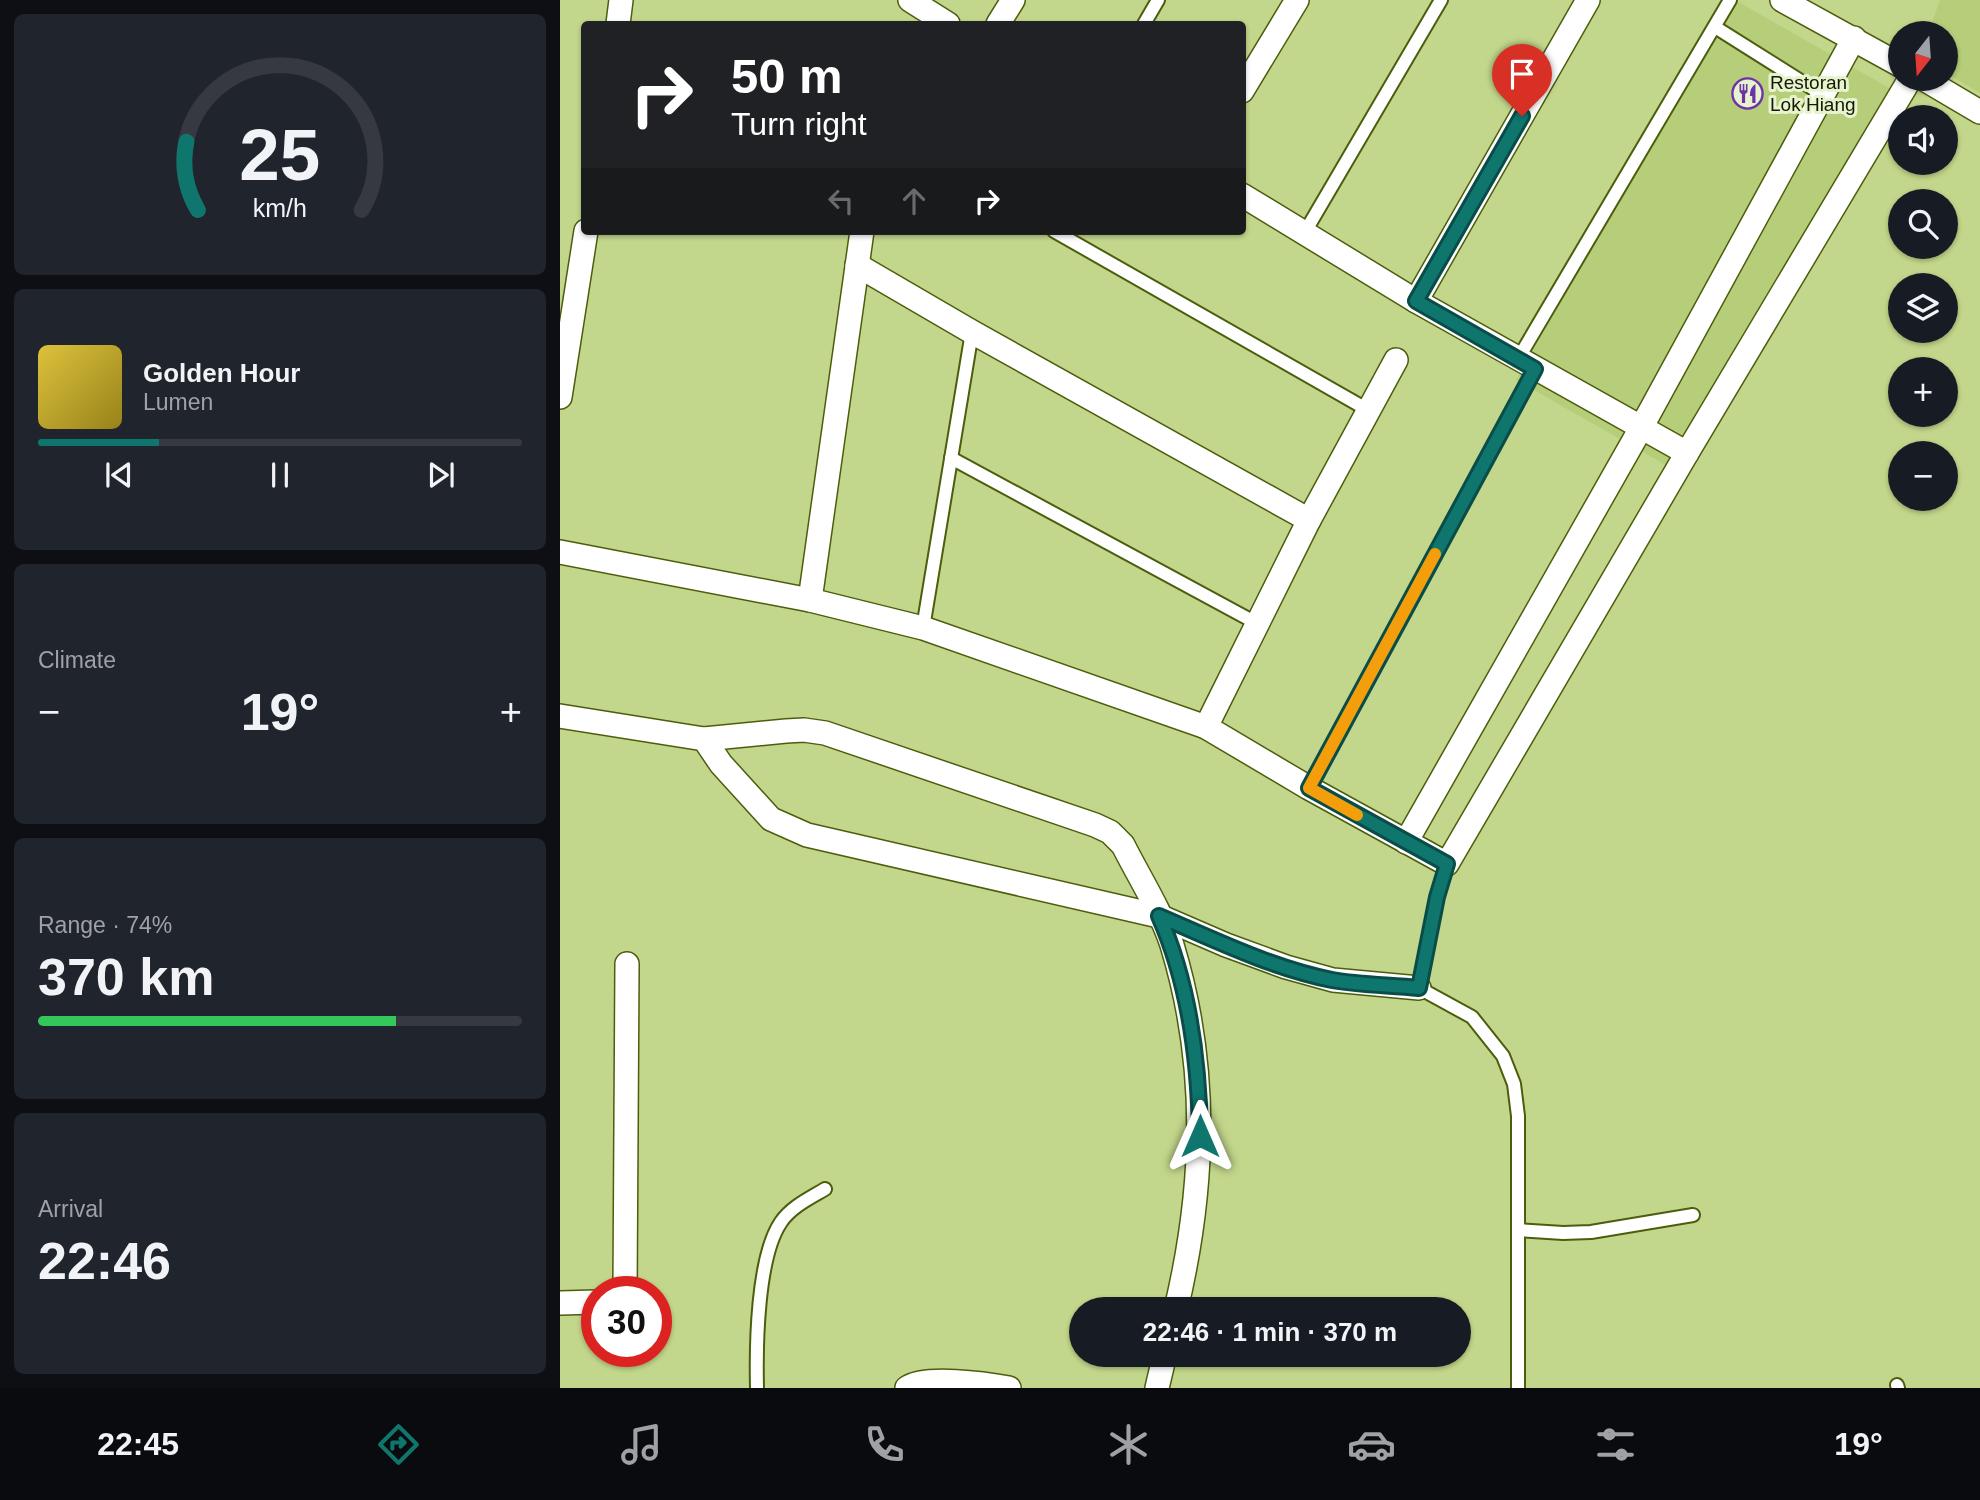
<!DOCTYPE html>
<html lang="en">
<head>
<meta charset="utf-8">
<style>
	body { margin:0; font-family:Helvetica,sans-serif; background:#20242c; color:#f1f3f6; height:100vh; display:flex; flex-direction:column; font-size:26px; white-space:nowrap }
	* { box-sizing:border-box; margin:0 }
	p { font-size:23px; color:#9ea1a6 }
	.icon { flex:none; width:38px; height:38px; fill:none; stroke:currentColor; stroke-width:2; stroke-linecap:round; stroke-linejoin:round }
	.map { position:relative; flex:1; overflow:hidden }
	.sheet { display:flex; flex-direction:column; gap:14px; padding:14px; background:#0d0f14; width:560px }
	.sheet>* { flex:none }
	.guide { position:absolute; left:21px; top:21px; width:665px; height:214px; border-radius:7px; box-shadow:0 2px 5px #0004; background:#202124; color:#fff; overflow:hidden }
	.needle { width:46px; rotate:197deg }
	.buttons { position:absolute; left:1328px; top:21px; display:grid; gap:14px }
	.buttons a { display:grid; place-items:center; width:70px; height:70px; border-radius:50%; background:#171b24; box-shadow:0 2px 5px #0004; font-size:35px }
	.speed { position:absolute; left:21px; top:1276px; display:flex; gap:14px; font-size:35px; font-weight:700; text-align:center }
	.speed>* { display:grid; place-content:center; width:91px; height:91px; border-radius:50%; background:#171b24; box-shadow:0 2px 5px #0004; line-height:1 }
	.speed .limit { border:10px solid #d22; background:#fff; color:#111 }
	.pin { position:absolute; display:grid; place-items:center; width:60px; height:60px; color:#fff; margin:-72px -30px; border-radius:50% 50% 50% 0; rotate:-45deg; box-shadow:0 0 7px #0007 }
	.pin .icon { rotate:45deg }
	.me { position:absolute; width:77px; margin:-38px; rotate:0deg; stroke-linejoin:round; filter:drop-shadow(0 0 5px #0008) }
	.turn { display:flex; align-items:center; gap:24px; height:147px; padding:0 35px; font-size:32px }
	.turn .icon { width:91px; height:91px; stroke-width:2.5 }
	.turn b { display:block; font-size:49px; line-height:60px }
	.lanes { display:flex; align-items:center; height:66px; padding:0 35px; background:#0003; justify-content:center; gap:35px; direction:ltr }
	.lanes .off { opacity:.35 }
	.big { font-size:52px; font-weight:600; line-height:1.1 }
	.sheet .tile { flex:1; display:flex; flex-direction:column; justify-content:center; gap:10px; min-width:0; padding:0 24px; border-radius:10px; background:#20242c }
	.sheet .dial { align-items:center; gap:0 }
	.dial svg { height:182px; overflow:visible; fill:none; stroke:#363941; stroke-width:7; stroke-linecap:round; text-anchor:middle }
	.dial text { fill:#f1f3f6; stroke:none }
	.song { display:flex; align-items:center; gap:21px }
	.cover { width:84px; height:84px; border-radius:10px; background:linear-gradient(135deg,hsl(50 70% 55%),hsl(50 70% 35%)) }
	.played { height:7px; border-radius:4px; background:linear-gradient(90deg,#0f766e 25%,#363941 25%) }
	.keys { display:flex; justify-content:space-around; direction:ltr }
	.heat { display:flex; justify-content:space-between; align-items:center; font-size:38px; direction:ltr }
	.charge { height:10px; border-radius:5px; background:linear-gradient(90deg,#34c759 74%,#363941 0) }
	.trip { position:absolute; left:509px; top:1297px; width:402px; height:70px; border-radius:35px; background:#171b24; box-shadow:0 2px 5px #0004; font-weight:600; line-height:70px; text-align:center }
	.menu { display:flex; height:112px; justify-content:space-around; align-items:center; background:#090b0e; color:#9ea1a6 }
	.menu .icon { width:49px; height:49px }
	.menu .selected { color:#0f766e }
	.menu b { font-size:32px; color:#f1f3f6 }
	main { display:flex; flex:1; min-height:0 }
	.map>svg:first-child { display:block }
	.built { fill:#b6ce7a }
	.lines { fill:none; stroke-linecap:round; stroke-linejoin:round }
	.service-casing { stroke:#4c5d0c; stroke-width:16 }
	.minor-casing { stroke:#4c5d0c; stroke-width:26 }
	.service { stroke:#fff; stroke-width:12 }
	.minor { stroke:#fff; stroke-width:23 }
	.route-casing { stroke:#0a4d48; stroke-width:18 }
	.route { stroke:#0f766e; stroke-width:12 }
	.slow { stroke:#f59e0b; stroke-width:12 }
	.labels { text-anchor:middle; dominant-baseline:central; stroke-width:6; stroke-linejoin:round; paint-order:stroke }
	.poi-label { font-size:19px; fill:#131a00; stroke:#e7f3ce; text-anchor:start }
</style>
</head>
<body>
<main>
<section class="sheet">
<div class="tile dial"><svg viewBox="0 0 100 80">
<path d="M14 69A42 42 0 1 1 86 69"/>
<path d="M14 69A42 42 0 0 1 9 39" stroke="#0f766e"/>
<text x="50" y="56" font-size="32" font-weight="700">25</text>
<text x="50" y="72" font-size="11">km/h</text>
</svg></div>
<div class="tile">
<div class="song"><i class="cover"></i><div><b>Golden Hour</b><p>Lumen</p></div></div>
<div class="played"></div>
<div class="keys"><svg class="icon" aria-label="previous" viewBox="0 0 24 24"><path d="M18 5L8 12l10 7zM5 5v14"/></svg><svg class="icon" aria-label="pause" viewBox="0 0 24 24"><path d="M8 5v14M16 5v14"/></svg><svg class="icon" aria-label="next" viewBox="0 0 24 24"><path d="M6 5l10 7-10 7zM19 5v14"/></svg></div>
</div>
<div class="tile"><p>Climate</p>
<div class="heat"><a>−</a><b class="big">19°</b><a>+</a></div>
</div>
<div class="tile"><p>Range · 74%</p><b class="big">370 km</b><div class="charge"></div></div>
<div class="tile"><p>Arrival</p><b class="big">22:46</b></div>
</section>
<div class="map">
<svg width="1420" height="1388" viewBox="0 0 1420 1388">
	<rect width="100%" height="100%" fill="#c2d78b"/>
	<!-- built -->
	<g class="built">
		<path d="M1175,0l163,93 -227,375 -155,-88z"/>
		<path d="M1380,0h40v93l-34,-20v-40h-18z"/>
	</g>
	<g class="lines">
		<defs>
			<g id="service">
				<path d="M584,24l14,-24"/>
				<path d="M1155,27l108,68"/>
				<path d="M494,231l314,179"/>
				<path d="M745,232l136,-232"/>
				<path d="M958,359l212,-359"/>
				<path d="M391,458l307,166"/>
				<path d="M363,628l49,-296"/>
				<path d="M749,788l226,-419"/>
				<path d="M887,864l-10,33 -18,91 53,29 31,39 11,28 4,32v272"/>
				<path d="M958,1230l45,3 28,-1 102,-17"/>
				<path d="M1337,1385l1,3"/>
				<path d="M197,1388c-1,-42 0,-131 24,-166 10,-15 29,-24 44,-33"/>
			</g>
			<g id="minor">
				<path d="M350,0l38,24"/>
				<path d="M1222,0l118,65"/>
				<path d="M58,24l3,-24"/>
				<path d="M438,24l15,-24"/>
				<path d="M1364,79l56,33"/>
				<path d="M682,91l55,-91"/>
				<path d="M682,195l174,106 271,152"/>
				<path d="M297,265l115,67 337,188"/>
				<path d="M856,301l172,-301"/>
				<path d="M0,397l26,-166"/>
				<path d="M0,552l250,48 113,28 283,99 103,61 138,76 240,-411 223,-374"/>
				<path d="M250,600l52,-369"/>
				<path d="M0,716l144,23 82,-8 18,-1 21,3 270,92 15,7 13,13c16,32 38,66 49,100 37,122 33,241 4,364"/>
				<path d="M646,727l103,-207 87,-160"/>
				<path d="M144,739l17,25 50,55 36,16 352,81 67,29 60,22 47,13 86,8"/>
				<path d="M846,842l235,-414 213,-390"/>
				<path d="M65,1292l2,-328"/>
				<path d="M0,1303l37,-1"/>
				<path d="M347,1388c17,-13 80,-4 102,0"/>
				<path d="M597,1388l8,-34"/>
			</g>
		</defs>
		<!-- service casing -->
		<use href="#service" class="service-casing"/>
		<!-- minor casing -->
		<use href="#minor" class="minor-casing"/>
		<!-- service -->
		<use href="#service" class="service"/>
		<!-- minor -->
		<use href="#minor" class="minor"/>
	</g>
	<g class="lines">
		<defs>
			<path id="route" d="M640,1136c-1,-73 -11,-153 -41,-220 56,24 113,52 173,64 28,5 58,5 87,8l18,-91 10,-33 -138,-76 226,-419 -119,-68 106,-185"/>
		</defs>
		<!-- route casing -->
		<use href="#route" class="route-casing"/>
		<!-- route -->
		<use href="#route" class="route"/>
		<!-- slow -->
		<path class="slow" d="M797,815l-48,-27 126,-234"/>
	</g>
	<!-- icons -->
	<defs>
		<symbol id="restaurant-ring" viewBox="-11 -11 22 22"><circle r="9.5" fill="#e7f3ce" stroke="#6c33a9" stroke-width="1.5"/><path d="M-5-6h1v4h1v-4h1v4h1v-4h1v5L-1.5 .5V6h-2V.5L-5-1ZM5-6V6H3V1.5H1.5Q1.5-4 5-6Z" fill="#6c33a9"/></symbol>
	</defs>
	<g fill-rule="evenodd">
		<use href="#restaurant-ring" x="1170" y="76" width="35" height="35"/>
	</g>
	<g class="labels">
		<!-- poi labels -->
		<g class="poi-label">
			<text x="1210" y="82">Restoran<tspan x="1210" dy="22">Lok Hiang</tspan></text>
		</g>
	</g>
</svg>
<div class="buttons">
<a><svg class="needle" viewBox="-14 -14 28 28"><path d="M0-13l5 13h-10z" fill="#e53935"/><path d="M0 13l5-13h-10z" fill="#9ea1a6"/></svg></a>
<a><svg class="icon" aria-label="sound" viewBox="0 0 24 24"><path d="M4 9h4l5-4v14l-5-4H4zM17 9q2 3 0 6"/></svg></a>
<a><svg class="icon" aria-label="search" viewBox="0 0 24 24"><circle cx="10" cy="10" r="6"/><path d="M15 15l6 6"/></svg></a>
<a><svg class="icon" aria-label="layers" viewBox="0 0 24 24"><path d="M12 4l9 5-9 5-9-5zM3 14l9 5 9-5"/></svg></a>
<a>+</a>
<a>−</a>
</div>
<div class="speed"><div class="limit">30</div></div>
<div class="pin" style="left:962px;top:116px;background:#d93025"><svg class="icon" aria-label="arrive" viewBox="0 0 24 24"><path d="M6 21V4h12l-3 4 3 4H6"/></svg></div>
<svg class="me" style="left:640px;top:1136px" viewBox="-20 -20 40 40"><path d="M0-17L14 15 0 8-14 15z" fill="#0f766e" stroke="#fff" stroke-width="4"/></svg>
<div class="trip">22:46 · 1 min · 370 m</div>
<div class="guide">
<div class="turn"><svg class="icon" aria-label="right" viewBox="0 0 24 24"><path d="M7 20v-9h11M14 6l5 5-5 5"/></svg><div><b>50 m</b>Turn right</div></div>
<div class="lanes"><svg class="icon off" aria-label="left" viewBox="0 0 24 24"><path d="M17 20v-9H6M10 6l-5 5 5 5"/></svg><svg class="icon off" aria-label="ahead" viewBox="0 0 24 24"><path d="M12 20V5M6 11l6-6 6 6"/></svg><svg class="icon" aria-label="right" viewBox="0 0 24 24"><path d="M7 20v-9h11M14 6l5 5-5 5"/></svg></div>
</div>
</div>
</main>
<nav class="menu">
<b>22:45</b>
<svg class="icon selected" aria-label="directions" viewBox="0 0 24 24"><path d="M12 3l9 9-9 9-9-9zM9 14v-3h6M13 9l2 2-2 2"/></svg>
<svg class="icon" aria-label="music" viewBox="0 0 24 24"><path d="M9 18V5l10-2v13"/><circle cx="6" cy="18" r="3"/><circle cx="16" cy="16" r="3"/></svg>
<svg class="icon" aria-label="phone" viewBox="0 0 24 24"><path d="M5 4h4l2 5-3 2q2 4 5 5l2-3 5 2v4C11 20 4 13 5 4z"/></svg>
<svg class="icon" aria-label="climate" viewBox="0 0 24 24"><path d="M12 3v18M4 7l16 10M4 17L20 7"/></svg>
<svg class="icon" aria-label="car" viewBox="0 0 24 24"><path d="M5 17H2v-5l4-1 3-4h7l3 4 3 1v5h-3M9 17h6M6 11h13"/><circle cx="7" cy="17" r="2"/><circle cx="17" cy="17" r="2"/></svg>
<svg class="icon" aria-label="filters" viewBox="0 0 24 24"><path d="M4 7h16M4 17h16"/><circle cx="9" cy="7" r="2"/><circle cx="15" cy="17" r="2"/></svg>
<b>19°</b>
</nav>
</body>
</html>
